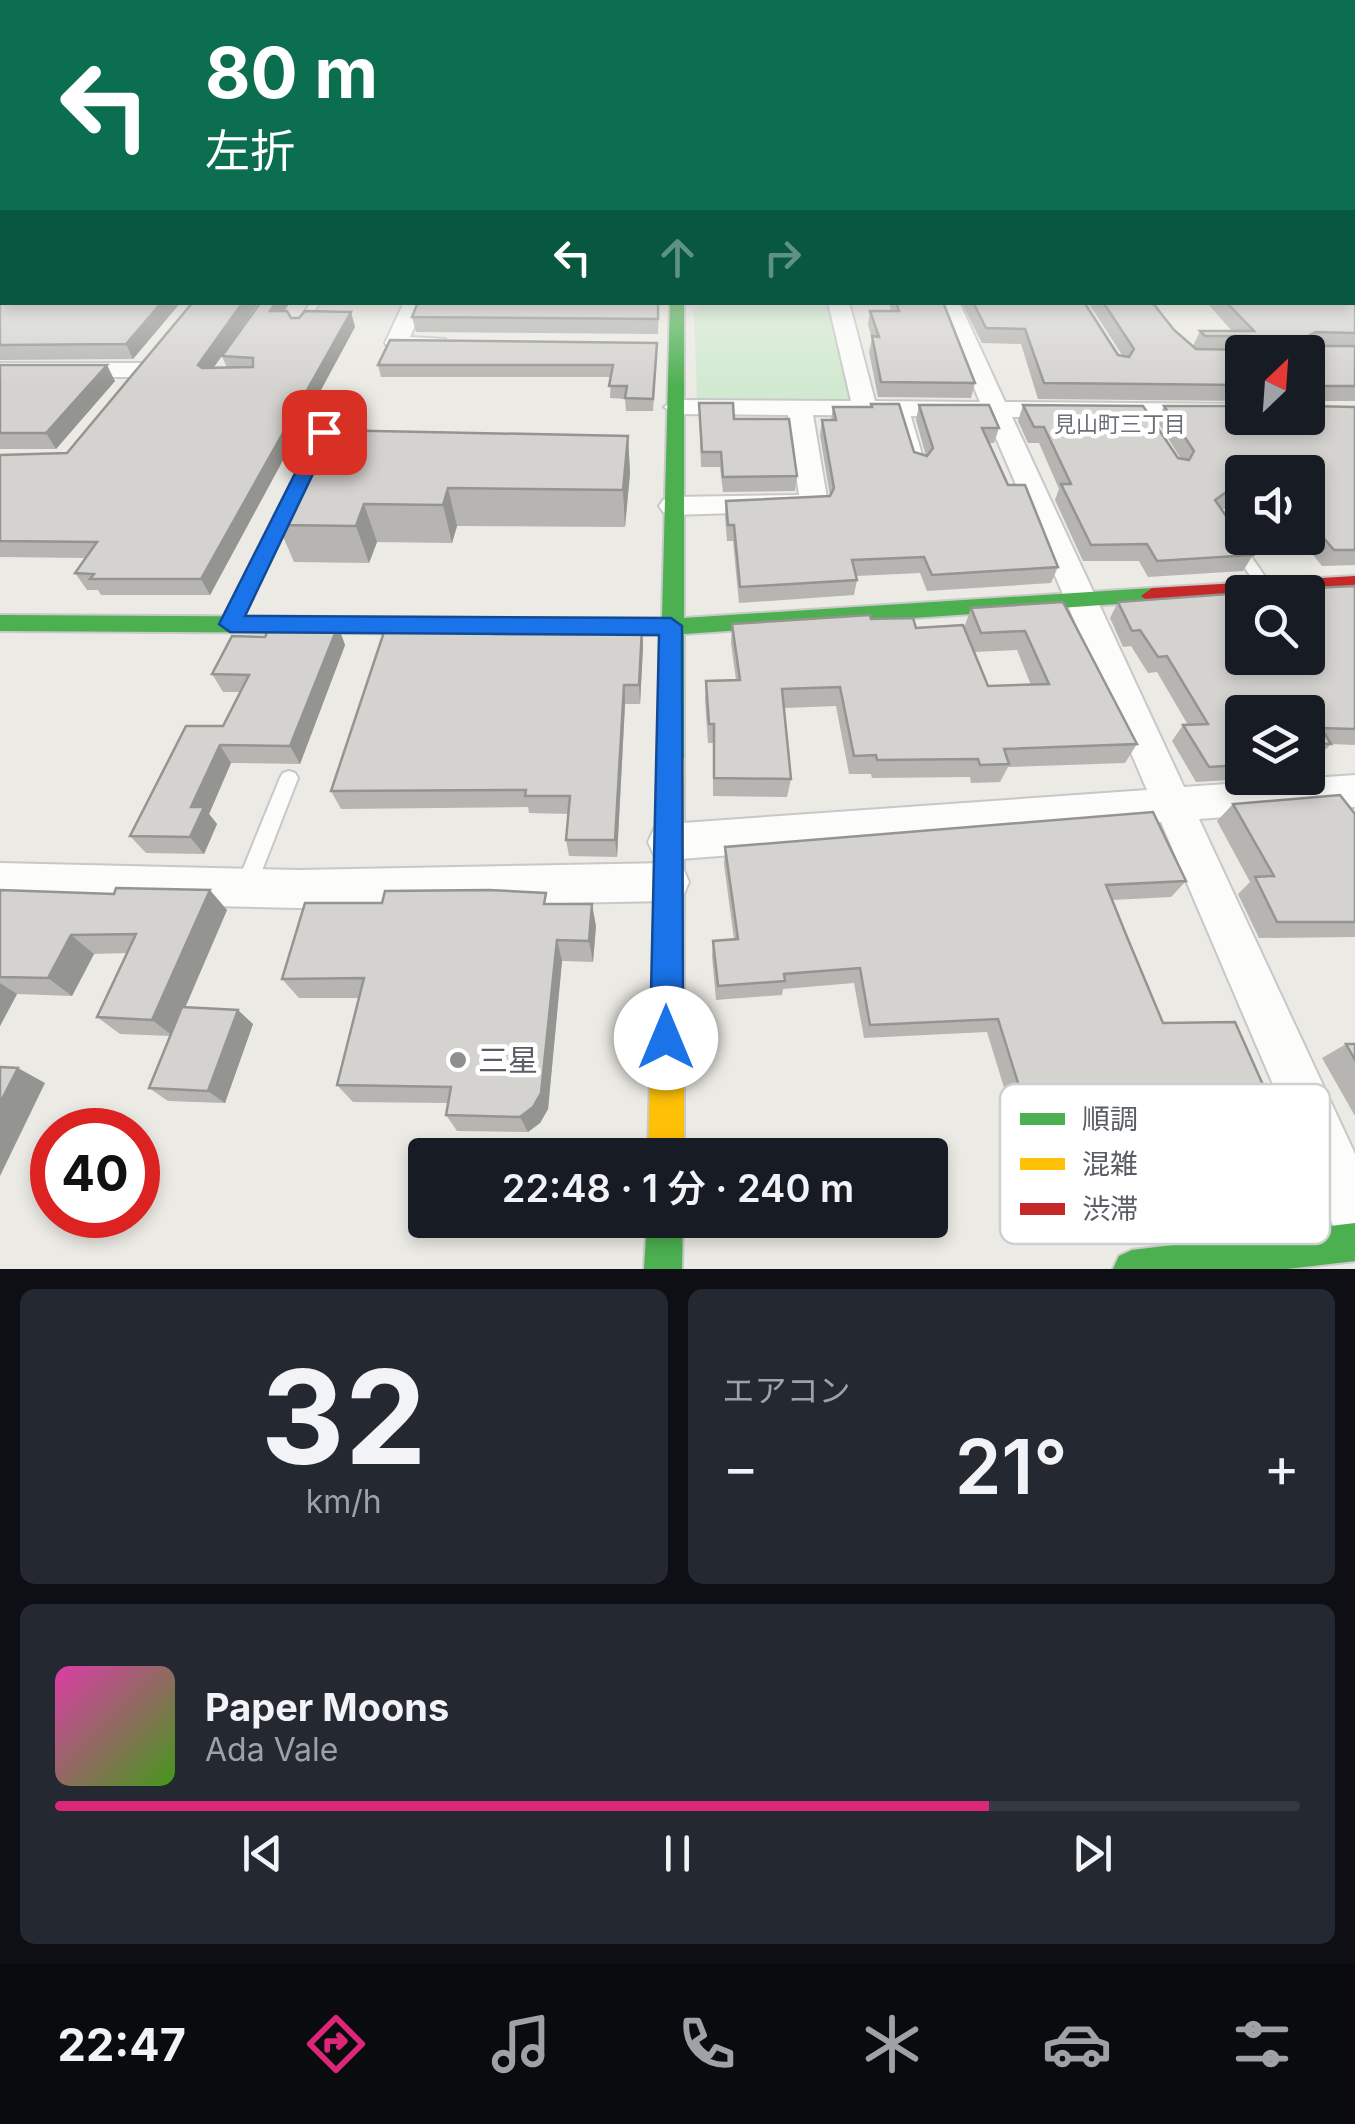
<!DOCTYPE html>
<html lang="ja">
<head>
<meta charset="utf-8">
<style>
	body { margin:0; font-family:Inter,"Noto Sans JP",sans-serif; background:#242831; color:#f1f3f6; height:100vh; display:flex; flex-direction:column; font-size:38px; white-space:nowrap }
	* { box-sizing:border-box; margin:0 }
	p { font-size:32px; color:#9ea1a6 }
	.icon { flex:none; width:55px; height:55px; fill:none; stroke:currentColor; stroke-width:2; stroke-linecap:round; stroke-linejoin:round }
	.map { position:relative; height:1269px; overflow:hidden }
	.drawer { display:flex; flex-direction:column; gap:20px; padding:20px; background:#0d0f14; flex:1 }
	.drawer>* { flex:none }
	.top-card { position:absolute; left:0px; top:0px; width:1355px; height:305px; box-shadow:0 5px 15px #0003; background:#0b6e4f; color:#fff; overflow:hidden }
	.needle { width:65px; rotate:25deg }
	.buttons { position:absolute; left:1225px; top:335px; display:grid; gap:20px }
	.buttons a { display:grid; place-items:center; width:100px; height:100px; border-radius:10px; background:#171b24; box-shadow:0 5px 15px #0003; font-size:50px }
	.speed { position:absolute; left:30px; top:1108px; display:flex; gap:20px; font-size:50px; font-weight:700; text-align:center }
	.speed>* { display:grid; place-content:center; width:130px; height:130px; border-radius:50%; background:#171b24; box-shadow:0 5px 15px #0003; line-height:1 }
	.speed .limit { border:15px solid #d22; background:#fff; color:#111 }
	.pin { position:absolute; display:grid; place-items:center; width:85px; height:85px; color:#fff; margin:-42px; border-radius:20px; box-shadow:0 5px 15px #0006 }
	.me { position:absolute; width:110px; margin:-55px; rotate:0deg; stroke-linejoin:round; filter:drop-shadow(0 0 8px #0008) }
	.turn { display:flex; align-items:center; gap:35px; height:210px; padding:0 40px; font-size:45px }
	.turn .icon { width:130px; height:130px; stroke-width:2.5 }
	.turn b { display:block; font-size:70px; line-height:85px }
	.lanes { display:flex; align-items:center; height:95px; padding:0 40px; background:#0003; justify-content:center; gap:50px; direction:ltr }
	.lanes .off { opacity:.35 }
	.big { font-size:75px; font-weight:600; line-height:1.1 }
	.drawer .card { flex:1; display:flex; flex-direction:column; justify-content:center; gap:15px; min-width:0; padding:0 35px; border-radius:15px; background:#242831 }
	.drawer .dial { align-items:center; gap:0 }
	.dial b { font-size:130px; line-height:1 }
	.song { display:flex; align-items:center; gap:30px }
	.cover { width:120px; height:120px; border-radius:15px; background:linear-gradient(135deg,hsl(320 70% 55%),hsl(100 70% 35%)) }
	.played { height:10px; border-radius:5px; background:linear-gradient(90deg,#db2777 75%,#363941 75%) }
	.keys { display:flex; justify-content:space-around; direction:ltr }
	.heat { display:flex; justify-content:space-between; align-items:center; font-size:55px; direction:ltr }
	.drawer .tiles { flex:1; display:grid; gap:20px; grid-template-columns:1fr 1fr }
	.card:last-child { grid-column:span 2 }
	.trip { position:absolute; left:408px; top:1138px; width:540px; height:100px; border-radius:10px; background:#171b24; box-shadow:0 5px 15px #0003; font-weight:600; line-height:100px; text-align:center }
	.dock { display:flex; height:160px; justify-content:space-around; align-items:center; background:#090b0e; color:#9ea1a6 }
	.dock .icon { width:70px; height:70px }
	.dock .active { color:#db2777 }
	.dock b { font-size:45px; color:#f1f3f6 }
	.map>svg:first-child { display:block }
	.green { fill:#d1e9d0 }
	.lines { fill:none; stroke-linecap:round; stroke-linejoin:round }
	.lane-casing { stroke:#c7c8c7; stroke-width:4 }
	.street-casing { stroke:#c7c8c7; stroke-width:4 }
	.fast-casing { stroke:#c8c9c8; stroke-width:4 }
	.slow-casing { stroke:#c8c9c8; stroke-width:4 }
	.jam-casing { stroke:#c8c9c8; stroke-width:4 }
	.lane { fill:#fcfcfb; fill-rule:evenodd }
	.street { fill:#fcfcfb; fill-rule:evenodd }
	.fast { fill:#4caf50; fill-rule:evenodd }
	.slow { fill:#ffc107; fill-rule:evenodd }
	.jam { fill:#c62828; fill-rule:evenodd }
	.wall { fill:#b6b5b2; fill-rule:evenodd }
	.shaded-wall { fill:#949491 }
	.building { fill:#d4d3cf; stroke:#949491; stroke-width:2.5 }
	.route { fill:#1a73e8; stroke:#114b97; stroke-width:2.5 }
	.poi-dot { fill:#8d8f91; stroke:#fff; stroke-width:4 }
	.labels { text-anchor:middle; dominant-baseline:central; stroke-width:9; stroke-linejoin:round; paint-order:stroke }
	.far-neighbourhood-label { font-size:22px; fill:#6b6f76; stroke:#fff }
	.near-poi-label { font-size:30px; fill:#5a5e64; stroke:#fff; text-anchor:start }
	.key { fill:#fff; stroke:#cecfd0; stroke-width:2.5 }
	.key-label { font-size:28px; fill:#5a5e64 }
</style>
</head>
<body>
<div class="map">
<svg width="1355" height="1269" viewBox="0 0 1355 1269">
	<rect width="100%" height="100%" fill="#ebeae4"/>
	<!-- green -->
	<path class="green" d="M701,306h131l23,98 -158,-4 -3,-90z"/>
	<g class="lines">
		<defs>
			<g id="lane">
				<path d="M311,302h9l-16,27h-8l-1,-2z"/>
				<path d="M340,397l6,3 -40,82 -2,3h-8l-2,-3 40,-82z"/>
				<path d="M903,407l6,3 16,55 -2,3h-8l-2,-3 -16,-55z"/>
				<path d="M288,503l6,4 -57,117 -2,4h-10l-2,-4 59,-117z"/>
				<path d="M1242,512v8l-16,1 3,4 -7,4 -5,-1 -8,-11 7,-4z"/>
				<path d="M1238,543l5,2 28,40 2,3 -2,3h-10l-28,-40 -2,-3 2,-3z"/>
				<path d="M289,771l6,2 3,5 -42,108 -3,6 -7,3 -7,-3 -3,-6 44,-108 3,-5z"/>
			</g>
			<g id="street">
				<path d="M1352,291l3,1v13l-9,-3h6z"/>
				<path d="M404,302h21l-15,35 35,2 3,5 -3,5 -57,-1 -3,-5z"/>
				<path d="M828,302h21l26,99 105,1 -42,-100h21l46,100 237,2 4,14h-4l-230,-1 172,370 171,-12v32l-156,12 156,335v85l-19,-7 -175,-410 -493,38 -14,-5 -6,-13 6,-13 14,-5 479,-34 -160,-373 -174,-2 15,89 -4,6 -151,5 -10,-3 -4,-6 4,-6 10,-3 126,-2 -11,-80 -112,-1 -12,-7 12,-7 175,1z"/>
				<path d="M0,363h144l12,7 -12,7h-144z"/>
				<path d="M0,863l299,7 369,-7 15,5 6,14 -6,14 -15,5 -369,7 -299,-7z"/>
			</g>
			<g id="fast">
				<path d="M670,302h14v316l468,-30 8,3 3,5 -3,5 -476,33v125l-4,8 -9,3 -9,-3 -4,-8 3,-124 -661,-4v-16l662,4z"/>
				<path d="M647,1220h36l-1,49h-38z"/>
				<path d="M1355,1223v38l-68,8h-174l6,-13 13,-6z"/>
			</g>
			<path id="slow" d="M671,748l9,3 4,8v396h-36l10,-396 4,-8z"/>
			<path id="jam" d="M1355,576v14l-113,2v6l-90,6 -11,-8 11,-8z"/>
		</defs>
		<!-- lane casing -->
		<use href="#lane" class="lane-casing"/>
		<!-- street casing -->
		<use href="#street" class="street-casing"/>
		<!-- fast casing -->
		<use href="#fast" class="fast-casing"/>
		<!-- slow casing -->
		<use href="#slow" class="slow-casing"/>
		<!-- jam casing -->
		<use href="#jam" class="jam-casing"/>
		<!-- lane -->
		<use href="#lane" class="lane"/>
		<!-- street -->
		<use href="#street" class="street"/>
		<!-- fast -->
		<use href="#fast" class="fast"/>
		<!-- slow -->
		<use href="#slow" class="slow"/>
		<!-- jam -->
		<use href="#jam" class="jam"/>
	</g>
	<!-- wall -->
	<g class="wall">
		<path d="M1352,211h3v53l-3,-2z"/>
		<path d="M0,265l181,37 -48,57 -133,1z"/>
		<path d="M418,302h241l-1,32 -242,-2 -4,-15z"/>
		<path d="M889,302h54l32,81 -4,15 -93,-1 -9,-45 3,-14 -4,-13 2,-14h21z"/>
		<path d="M961,302h123l34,53h4l-34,-53h64l22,28 19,16 7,-15h32l-26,-29h146l3,3v96h-43l-3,5 46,1v158l-33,1 -12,-15 -57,2 -21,-29 10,-16 -21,1 32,46 -10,16 -95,6 -9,-16h-56l-28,-61 4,-11 -20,-46h-11l-10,-22 5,-16 158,54 -24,-38 7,-15 144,12 -66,-66v49l-204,-2 -17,-55 -39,-1zM1242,472h66v66h-66z"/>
		<path d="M285,311l6,7 60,-6 4,15 -145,268h-109l-3,-5h-11l-12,-17 11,-15 -86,-1v-102l67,-2 156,-98zM222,356l5,12h-14z"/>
		<path d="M657,355l-4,56h-27l-1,-12 -15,-1 1,-21h-230l-3,-12z"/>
		<path d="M0,365l115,16 -59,68h-56z"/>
		<path d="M699,403l35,16 63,57 -2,15 -72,1 -3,-25h-19z"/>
		<path d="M871,404l43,48 12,4 -10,-36 3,-15 80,23 -5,15h-5l19,42 50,82 -7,16 -124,8 -7,-18 -64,3 1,4 -3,15 -115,8 -6,-62h-6l-2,-24 1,-16 104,-5 -10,-61 2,-15h9l2,-13h38z"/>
		<path d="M628,436l2,37 -5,54 -168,-1 -5,17 -75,-1 -8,21 -75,-1 -16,-37z"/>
		<path d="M1257,580l20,10 78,-4v159l-24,-1 -15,15h-8v-47h-66v66h23l-69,4 -24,-41 11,-16h5l-31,-53 -9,1 -17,-27 -8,1 -13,-29 8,-16 130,-10z"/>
		<path d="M1063,602l74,142 -12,19 -117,4 -8,15 -29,1 -1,-6 -98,1 -1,-4h-22l-13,-68 -52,2 7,71 -4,18 -74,-1v-53h-5l-3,-43 1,-19 30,-1 -5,-37 1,-19 139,-5 45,9 72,58 43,-1 -14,-35 -43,2 -10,-24 7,-20z"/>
		<path d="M338,626l7,19 -45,119 -69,-1 -22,51 8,10 -13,30 -58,-1 -16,-17 93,-110 17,-34h-17l-11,-18 53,-37z"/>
		<path d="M496,627l2,7h90l54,-6 1,19 -3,57h-15l-8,153 -48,-1 -3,-16 3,-26 -40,-1 -1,-6 -187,2 -10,-18z"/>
		<path d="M1233,804l122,10v123l-96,1 -21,-44 12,-12 -33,-61z"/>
		<path d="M725,847l461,34 -15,16 -59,3 51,123 121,109 -22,11 -172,10 6,17 -15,9 -39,4 -8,-23 -18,2 -14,-47 8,-8 -23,-75 -123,6 -10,-55 -71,6 -1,6 -66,5 -4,-44 1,-15 21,-2 -10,-75z"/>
		<path d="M0,890l227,20 -42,97 68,17 -28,79 -57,-2 -19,-13 21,-52 -50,-2 -23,-17 30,-64 -33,1 -22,42 -55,-2 -17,32z"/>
		<path d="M548,904l48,22 -3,36 -31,-1 -14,148 -8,14 -12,9 -71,-1 -11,-16 2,-12 -95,-1 -16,-17 22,-87h-60l-17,-19z"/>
		<path d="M1346,1044h9v72l-33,-58z"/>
	</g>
	<!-- shaded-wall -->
	<g class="shaded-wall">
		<path d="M162,302h19l-48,57 -7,-15z"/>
		<path d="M243,302h16l-54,78 -7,-15z"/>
		<path d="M276,302h14l-15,24 -5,-15z"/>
		<path d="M351,312l4,15 -145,268 -9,-16z"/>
		<path d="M107,365l8,16 -59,68 -10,-16z"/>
		<path d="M628,436l2,37 -5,54 -2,-37z"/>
		<path d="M448,488l9,38 -5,17 -9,-38z"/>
		<path d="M364,504l13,38 -8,21 -13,-37z"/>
		<path d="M338,626l7,19 -45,119 -10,-18z"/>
		<path d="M642,628l1,19 -3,57 -1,-19z"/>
		<path d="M624,685l1,19 -8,153 -2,-17z"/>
		<path d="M220,745l11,18 -22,51 8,10 -13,30 -14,-17 1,-30z"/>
		<path d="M210,890l17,20 -54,126 -21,-16z"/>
		<path d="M592,904l4,22 -3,36 -4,-21z"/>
		<path d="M71,935l23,19 -22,42 -24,-18z"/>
		<path d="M557,940l5,21 -14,148 -8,14 -12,9 -8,-15z"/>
		<path d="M0,983l17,11 -17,32z"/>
		<path d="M238,1010l15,14 -28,79 -17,-12z"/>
		<path d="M18,1068l27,15 -45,93v-73z"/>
	</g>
	<!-- building -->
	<g class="building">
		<path d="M1352,211h3v33l-3,-2z"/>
		<path d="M2,263v39h160l-36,42 -126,1v-80z"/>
		<path d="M193,302h50l-45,63 4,3 51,-1v-9l-31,-2 39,-54h15l-6,9h17l4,7h8l6,-7 46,1 -150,267h-111l4,-5 -19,-1 22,-31 -97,-1v-86l67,-2z"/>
		<path d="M418,302h240v17l-246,-2z"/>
		<path d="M896,302h47l32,81 -94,-1 -9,-46 7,1 -9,-26h29z"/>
		<path d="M973,302h111l34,53 11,2 5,-8 -31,-47h49l22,28 22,19 54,1 4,-4 -4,-10h-45l-5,-5h54l-28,-29h126l3,3v28l-39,-1 -6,3 7,11h38v40h-38l-3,13 -6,3v-50h-66v33l-198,-2 -19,-54 -39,-1z"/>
		<path d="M390,340l267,3 -4,56 -28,-1 2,-12h-18l4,-21h-235z"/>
		<path d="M0,365h107l-61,68h-46z"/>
		<path d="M699,403h34l1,16h55l8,57 -74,1 -2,-25h-19z"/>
		<path d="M871,404h28l15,48 13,4 6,-8 -14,-43h70l10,23h-17l26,57h17l33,82 -126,8 -8,-18 -72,3 5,20 -117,7 -6,-62h-6l-2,-24 104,-5 4,-8 -12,-68h14l-3,-13h39z"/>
		<path d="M1308,404l2,2 45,1v143h-21l-13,-15 -13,1v-64h-66v21h-17l-10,7 38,55 -96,6 -10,-17 -56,1 -30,-61h10l-27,-57h-10l-11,-22 120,1 35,52 11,2 5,-9 -30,-45h78v12h66z"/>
		<path d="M326,430l302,6 -5,54 -175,-2 -5,17 -79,-1 -8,22 -78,-1z"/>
		<path d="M1257,580h13l7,10 78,-4v143l-34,-1 10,16 -23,-1v-31h-66v53l-33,2 -26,-42 25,-1 -41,-68 -9,1 -18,-27 -8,1 -14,-29 124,-9v65h66v-66h-55z"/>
		<path d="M1063,602l74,142 -133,5 5,15 -29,1 -2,-6 -101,1 -1,-5 -22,1 -14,-69 -58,2 9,90 -77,-1v-54h-5l-3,-43 34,-1 -8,-56 138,-9 1,4 42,-1 3,10 47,-3 25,61 61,-2 -24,-53 -44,2 -10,-25z"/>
		<path d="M270,626h68l-48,120 -70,-1 -29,62h13l-14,30 -60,-1 56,-110h37l26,-51 -37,-1 20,-38 33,1z"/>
		<path d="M386,626l110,1 -1,7h93l1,-6h53l-3,57h-15l-9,155h-49l4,-44h-45l1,-6 -195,1z"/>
		<path d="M1340,795l15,19v108h-78l-22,-45 19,-1 -41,-72z"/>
		<path d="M1153,812l33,69 -80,4 21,52 36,86 72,-1 49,110 -197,11 9,27 -40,4 -8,-24 -19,2 -15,-49 10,-1 -26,-83 -128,6 -10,-57 -76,6 1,7 -67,5 -5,-45 25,-2 -13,-92z"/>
		<path d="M116,888l94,2 -58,130 -55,-3 39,-83 -65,1 -23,43 -48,-1v-87l114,4z"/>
		<path d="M489,890l57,3 -2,11h48l-3,37 -32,-1 -16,153 -8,14 -13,10 -74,-2 5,-28 -114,-2 27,-107 -82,1 23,-76h77l3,-12z"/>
		<path d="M182,1007l56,3 -30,81 -59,-3z"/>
		<path d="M1346,1044h9v16z"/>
		<path d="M0,1067l18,1 -18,35z"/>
	</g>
	<!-- sky -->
	<linearGradient id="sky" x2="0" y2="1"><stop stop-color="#94c2ee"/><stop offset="0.54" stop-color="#f6f6f3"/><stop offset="1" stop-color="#f6f6f3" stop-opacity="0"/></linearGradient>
	<rect width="1355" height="388" fill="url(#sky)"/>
	<!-- route -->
	<path class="route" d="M324,427l9,5 -88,184 426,2 11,8 1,412 -5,12 -12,5 -11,-5 -5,-12 9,-403 -429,-3 -11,-8 97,-192z"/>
	<!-- markers -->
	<circle class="poi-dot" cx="458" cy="1060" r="10"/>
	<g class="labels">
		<!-- far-neighbourhood labels -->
		<g class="far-neighbourhood-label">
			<text x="1120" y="424">見山町三丁目</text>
		</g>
		<!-- near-poi labels -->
		<g class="near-poi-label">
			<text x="478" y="1060">三星</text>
		</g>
	</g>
	<!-- legend -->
	<rect x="1000" y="1084" width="330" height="160" rx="15" class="key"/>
	<rect x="1020" y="1113" width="45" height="12" fill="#4caf50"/>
	<rect x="1020" y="1158" width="45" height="12" fill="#ffc107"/>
	<rect x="1020" y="1203" width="45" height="12" fill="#c62828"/>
	<g class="key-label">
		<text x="1082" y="1129">順調</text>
		<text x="1082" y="1174">混雑</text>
		<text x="1082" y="1219">渋滞</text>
	</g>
</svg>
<div class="buttons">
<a><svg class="needle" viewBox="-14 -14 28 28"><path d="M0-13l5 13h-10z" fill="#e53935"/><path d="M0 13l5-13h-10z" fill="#9ea1a6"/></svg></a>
<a><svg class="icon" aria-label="sound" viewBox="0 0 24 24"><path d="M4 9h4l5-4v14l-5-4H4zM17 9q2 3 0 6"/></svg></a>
<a><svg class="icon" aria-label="search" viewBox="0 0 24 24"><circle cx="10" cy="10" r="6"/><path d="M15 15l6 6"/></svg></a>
<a><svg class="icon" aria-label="layers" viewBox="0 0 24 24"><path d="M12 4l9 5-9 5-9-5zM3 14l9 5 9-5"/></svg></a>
</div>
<div class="speed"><div class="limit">40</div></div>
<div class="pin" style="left:324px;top:432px;background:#d93025"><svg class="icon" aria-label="arrive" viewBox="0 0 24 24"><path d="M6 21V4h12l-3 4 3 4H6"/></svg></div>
<svg class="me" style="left:666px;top:1038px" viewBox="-20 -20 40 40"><circle r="19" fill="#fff"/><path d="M0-13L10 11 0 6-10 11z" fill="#1a73e8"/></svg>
<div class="trip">22:48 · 1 分 · 240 m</div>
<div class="top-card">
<div class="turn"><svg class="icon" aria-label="left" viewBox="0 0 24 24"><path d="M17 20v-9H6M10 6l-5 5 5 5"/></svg><div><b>80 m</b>左折</div></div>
<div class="lanes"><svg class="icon" aria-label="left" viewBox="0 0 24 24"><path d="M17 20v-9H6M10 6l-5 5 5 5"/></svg><svg class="icon off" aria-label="ahead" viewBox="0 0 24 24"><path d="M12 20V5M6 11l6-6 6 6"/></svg><svg class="icon off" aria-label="right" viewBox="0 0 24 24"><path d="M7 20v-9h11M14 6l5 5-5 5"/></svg></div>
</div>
</div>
<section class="drawer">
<div class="tiles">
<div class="card dial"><b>32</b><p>km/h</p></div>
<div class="card"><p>エアコン</p>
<div class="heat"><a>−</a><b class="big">21°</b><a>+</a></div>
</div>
<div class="card">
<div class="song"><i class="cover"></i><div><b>Paper Moons</b><p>Ada Vale</p></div></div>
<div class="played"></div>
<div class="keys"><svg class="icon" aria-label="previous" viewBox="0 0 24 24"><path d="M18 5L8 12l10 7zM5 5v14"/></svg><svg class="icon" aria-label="pause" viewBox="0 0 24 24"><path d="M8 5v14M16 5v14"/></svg><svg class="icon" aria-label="next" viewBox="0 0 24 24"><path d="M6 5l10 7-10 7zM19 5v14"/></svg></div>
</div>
</div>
</section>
<nav class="dock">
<b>22:47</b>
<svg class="icon active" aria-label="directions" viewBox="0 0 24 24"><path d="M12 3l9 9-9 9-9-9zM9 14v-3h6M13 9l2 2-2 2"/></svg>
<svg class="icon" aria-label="music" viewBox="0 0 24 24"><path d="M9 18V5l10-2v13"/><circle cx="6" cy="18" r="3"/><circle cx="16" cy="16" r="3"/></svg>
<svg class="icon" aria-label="phone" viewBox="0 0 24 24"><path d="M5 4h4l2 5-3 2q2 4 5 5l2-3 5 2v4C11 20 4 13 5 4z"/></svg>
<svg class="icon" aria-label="climate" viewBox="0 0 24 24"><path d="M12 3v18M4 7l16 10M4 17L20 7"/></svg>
<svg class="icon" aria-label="car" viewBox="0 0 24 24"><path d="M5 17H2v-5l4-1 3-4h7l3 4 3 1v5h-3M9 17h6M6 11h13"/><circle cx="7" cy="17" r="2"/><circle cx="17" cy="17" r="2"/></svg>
<svg class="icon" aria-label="filters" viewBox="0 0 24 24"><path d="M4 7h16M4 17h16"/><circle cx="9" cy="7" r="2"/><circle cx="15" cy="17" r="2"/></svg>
</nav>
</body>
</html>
